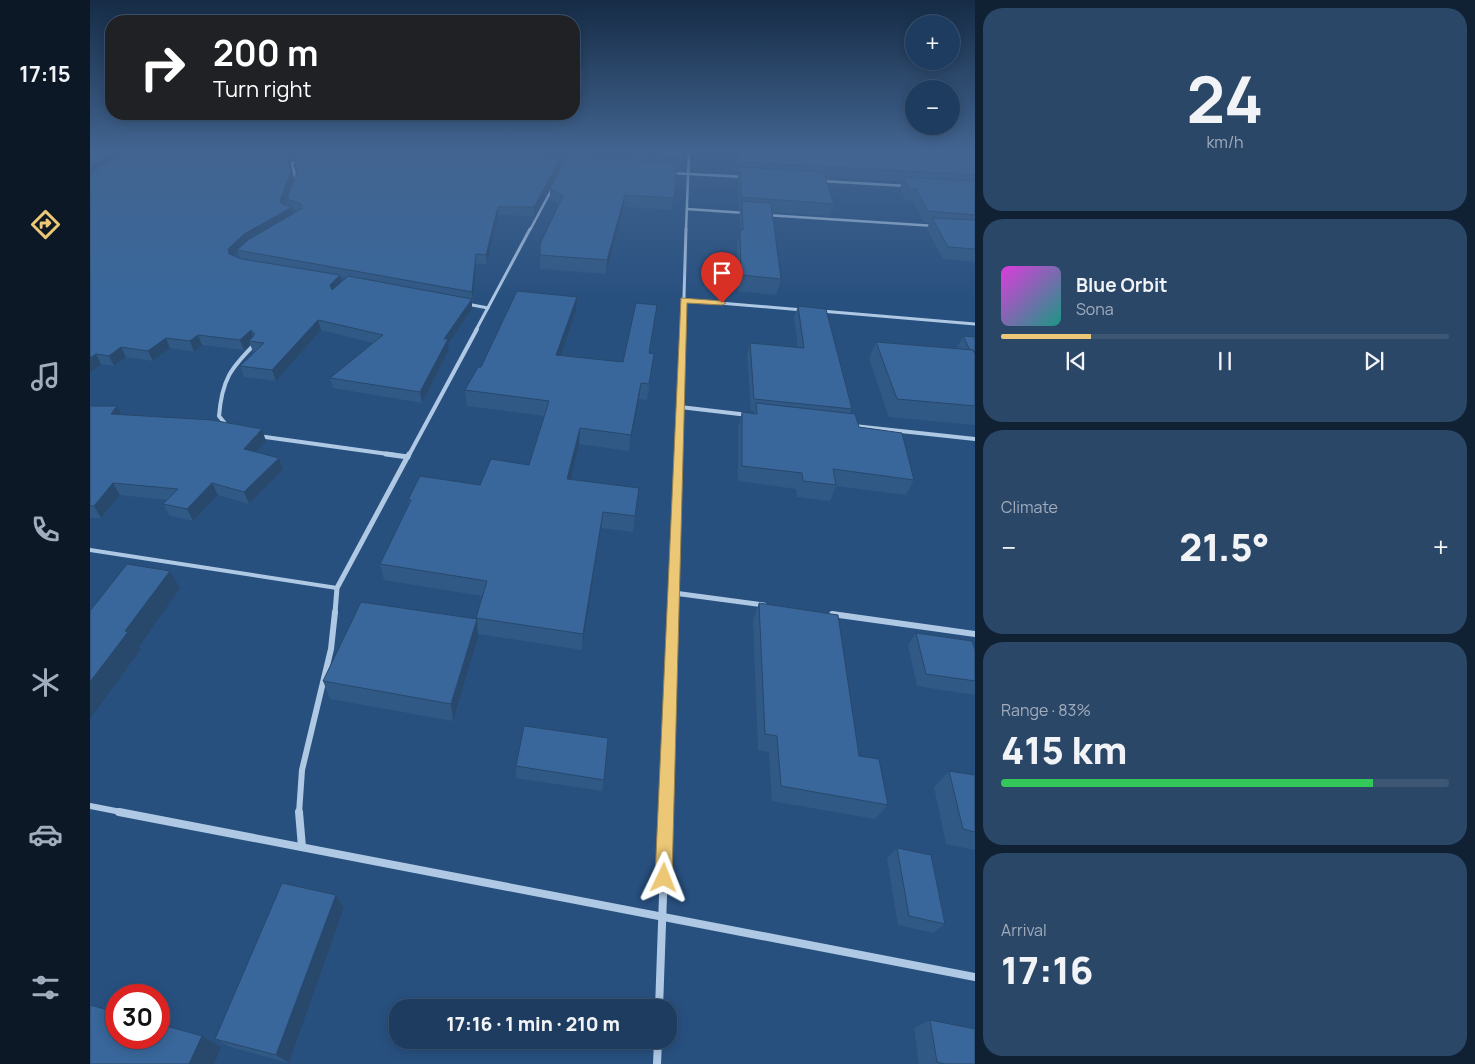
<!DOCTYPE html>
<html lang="en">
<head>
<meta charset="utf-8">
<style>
	body { margin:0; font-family:Manrope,sans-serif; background:#2b4768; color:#f1f3f6; height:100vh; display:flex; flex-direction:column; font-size:19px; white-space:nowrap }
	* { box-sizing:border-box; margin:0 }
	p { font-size:16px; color:#a1adbd }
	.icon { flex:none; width:28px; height:28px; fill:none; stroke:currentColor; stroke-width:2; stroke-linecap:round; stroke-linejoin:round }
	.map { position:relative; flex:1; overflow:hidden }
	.side { display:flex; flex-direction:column; gap:8px; padding:8px; background:#102134; width:500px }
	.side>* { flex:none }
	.top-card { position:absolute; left:15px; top:15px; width:475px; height:105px; border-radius:20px; box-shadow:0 2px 12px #0003,0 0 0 1px #3c5674; background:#202124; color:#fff; overflow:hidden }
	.controls { position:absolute; left:815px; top:15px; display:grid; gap:10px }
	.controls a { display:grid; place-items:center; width:55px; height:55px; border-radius:50%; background:#1e3c5f; box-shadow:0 2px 12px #0003,0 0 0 1px #3c5674; font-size:25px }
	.speed { position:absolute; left:15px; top:984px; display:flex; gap:10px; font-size:25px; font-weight:700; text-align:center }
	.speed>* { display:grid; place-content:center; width:65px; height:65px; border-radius:50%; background:#1e3c5f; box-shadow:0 2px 12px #0003,0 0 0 1px #3c5674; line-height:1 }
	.speed .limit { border:8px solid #d22; background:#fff; color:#111 }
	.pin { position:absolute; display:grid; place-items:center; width:42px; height:42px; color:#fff; margin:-51px -21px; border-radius:50% 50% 50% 0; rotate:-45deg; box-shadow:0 0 5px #0007 }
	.pin .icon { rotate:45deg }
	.me { position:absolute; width:55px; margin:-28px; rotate:2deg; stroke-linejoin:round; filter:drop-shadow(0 0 4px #0008) }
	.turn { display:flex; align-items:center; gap:18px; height:105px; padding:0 25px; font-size:22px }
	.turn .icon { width:65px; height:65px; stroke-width:2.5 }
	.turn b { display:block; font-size:35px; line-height:42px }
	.big { font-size:38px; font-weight:800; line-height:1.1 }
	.side .card { flex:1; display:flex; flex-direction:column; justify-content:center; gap:8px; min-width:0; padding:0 18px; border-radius:20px; background:#2b4768 }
	.side .dial { align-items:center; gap:0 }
	.dial b { font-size:65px; line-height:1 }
	.song { display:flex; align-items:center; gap:15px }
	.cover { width:60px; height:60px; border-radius:8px; background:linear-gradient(135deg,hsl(300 70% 55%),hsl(170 70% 35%)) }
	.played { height:5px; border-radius:2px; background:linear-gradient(90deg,#ecc876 20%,#3c5674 20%) }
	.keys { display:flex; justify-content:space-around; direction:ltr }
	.heat { display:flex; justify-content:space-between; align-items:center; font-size:28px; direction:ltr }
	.charge { height:8px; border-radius:4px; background:linear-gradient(90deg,#34c759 83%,#3c5674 0) }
	.trip { position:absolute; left:299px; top:999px; width:288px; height:50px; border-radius:20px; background:#1e3c5f; box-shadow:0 2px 12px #0003,0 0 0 1px #3c5674; font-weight:800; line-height:50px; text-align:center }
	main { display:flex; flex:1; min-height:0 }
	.tabs { display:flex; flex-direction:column; width:90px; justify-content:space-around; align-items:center; background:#0c1826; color:#a1adbd }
	.tabs .icon { width:35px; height:35px }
	.tabs .current { color:#ecc876 }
	.tabs b { font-size:22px; color:#f1f3f6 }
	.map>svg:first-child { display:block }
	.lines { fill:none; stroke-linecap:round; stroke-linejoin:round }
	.service { stroke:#afc9e5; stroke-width:4 }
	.minor-far5 { stroke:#afc9e5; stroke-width:2.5 }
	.minor-far4 { stroke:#afc9e5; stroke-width:3 }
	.minor-far3 { stroke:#afc9e5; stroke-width:4 }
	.minor-far2 { stroke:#afc9e5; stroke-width:5 }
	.minor-far1 { stroke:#afc9e5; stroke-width:6 }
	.minor { stroke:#afc9e5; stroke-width:8 }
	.wall { fill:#315985; fill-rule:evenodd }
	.shaded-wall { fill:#28486c }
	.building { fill:#39679b; stroke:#28486c }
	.route { fill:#ecc876; stroke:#99824d }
</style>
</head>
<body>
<main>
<nav class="tabs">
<b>17:15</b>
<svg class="icon current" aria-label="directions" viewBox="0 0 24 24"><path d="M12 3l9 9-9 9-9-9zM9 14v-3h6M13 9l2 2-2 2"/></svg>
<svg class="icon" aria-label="music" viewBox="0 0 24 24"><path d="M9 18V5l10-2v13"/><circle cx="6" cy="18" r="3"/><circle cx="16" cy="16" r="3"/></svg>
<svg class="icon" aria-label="phone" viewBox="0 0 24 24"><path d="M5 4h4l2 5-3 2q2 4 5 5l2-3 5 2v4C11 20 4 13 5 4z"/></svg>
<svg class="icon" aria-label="climate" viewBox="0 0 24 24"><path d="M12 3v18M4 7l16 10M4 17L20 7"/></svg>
<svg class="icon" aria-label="car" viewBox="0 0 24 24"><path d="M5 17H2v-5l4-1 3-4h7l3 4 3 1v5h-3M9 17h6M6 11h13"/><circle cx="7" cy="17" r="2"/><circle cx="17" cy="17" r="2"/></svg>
<svg class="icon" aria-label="filters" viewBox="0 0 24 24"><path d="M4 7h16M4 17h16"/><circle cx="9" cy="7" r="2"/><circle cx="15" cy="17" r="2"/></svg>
</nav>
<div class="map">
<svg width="885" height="1064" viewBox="0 0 885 1064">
	<rect width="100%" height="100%" fill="#28507f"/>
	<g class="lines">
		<!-- service -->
		<path class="service" d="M0,550l247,38"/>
		<!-- minor-far5 -->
		<g class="minor-far5">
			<path d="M581,173l74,4"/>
			<path d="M731,181l86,5"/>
			<path d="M204,185l2,-5 -4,-16 12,-13"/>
			<path d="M597,209l58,4"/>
			<path d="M676,215l169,11"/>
			<path d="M440,230l22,-41"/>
			<path d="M596,230l3,-79"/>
		</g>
		<!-- minor-far4 -->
		<g class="minor-far4">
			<path d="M594,300l119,10"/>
			<path d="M377,304l21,4"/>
			<path d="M731,311l154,13"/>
			<path d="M386,330l54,-101"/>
			<path d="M593,330l3,-101"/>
		</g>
		<!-- minor-far3 -->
		<g class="minor-far3">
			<path d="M590,407l68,8"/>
			<path d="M137,426l-8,-10c3,-36 11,-47 36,-72"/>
			<path d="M764,426l121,13"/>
			<path d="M168,436l137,19"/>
			<path d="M319,455l68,-126"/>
			<path d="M588,455l5,-126"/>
		</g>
		<!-- minor-far2 -->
		<g class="minor-far2">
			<path d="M296,454l22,3"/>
			<path d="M584,593l90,12"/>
			<path d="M245,613l2,-25 72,-134"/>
			<path d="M583,613l5,-159"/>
		</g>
		<!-- minor-far1 -->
		<g class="minor-far1">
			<path d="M742,614l143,20"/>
			<path d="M0,806l36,7"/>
			<path d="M209,813l3,-43 29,-121 4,-37"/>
			<path d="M576,813l7,-201"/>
		</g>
		<!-- minor -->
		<g class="minor">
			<path d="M29,812l856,165"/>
			<path d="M209,812l3,35"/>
			<path d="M569,1008l7,-196"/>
			<path d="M567,1064l1,-24"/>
		</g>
	</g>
	<!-- wall -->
	<g class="wall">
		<path d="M0,151h371l-1,1 62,5 -1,-6h162l-3,18 -4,-1 -4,42 -48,-3 -18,67 -66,-5v-25l19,-39 -9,-5v-12l15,-27h-5v7l-26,48 -36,-1 -11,49h-11l-3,38 -1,-1v8l-24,35 1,6 -27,53 -89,-15 -3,-10 43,-35 -52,-13 -45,51 -32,-4 -4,-11 15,-14h-2l-3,-8 -6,6 -42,-5 -8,7 -24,-4 -17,13 -27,-4 -12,9 -13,-2 -11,9 2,-199 -2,1zM204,158l3,14 -10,27 2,7 -5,-1 9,-25 -4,-17zM203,209l5,2 -4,2zM148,252l2,6 -6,-2zM250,277l6,1 -5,4z"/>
		<path d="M647,151h238v111l-32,-3 -16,-30 2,-6 -5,-1 -12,-22h-7l-5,-12 2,-6 -77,-5 9,27 -4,12 -58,-4 9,67 -5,16 -38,-4 -1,-46 3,-14 -1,-15 1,-6 -1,-1 -1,-31 1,-6h-2z"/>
		<path d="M487,297l-1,14 -15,44 62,7 34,-57 -8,48 5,1 -7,46 -8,-1 -10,52 -50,-7 -9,35 65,37 -2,16 -32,-4 -19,122 -104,-16v4l-25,83 -123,-22 -7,-18 153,-62 6,-23 -98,-16 -4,-16 29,-59 -1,-5 72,-15 49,-20 15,-49 -77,-10 -2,-16 16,-23z"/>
		<path d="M708,306l54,103 -2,4 9,14 55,53 -8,15 -70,-9 -6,15 -33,-4 -1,-8 -58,-8v-53l4,-16 11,2 1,-3h-3l-4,-56 3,-12 48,4 -4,-29z"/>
		<path d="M873,336l12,1v88l-86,-8 -20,-58 7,-17 81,7v-1z"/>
		<path d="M0,406h27l4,8 145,27 -10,11 27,18 -34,34 -31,-9 -25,26 -23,-5 -7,-12 4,-4 -47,-5 -19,23h-11z"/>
		<path d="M669,603l100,153 29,49 -13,14 -103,-18 -3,-49 -11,-2 -5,-130z"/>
		<path d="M826,633l59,17v45l-58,-9 -9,-41z"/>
		<path d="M426,766l88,14 -2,11 -86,-13z"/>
		<path d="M859,771l26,4v75l-29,-6 -12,-57z"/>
		<path d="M807,848l48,76 -12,9 -35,-8 -11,-67z"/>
		<path d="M246,895l8,13 -55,155 -59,-16 -15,-8z"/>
		<path d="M840,1020l45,44h-56l-5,-36z"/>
	</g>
	<!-- shaded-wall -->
	<g class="shaded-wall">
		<path d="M27,151h18l-44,21 1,2 -2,1v-10z"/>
		<path d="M201,151h10l-12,12 4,17 -11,29 -2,-8 7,-46z"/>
		<path d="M470,160v8l-26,48v-9z"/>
		<path d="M535,195l-1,12 -18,67 1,-14z"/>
		<path d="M202,207l2,9 -57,34 1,2 -7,6 -3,-9 16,-15z"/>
		<path d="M408,207v8l-11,49 -1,-9z"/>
		<path d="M386,254v10l-3,38 -1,-10z"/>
		<path d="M250,275l2,9 -10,11 -2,-10z"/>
		<path d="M487,297l-1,14 -20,59v-15z"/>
		<path d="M382,299v10l-24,35 1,6 -27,53 -2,-11 24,-53z"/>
		<path d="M228,320l3,10 -45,51 -4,-11z"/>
		<path d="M161,330l3,10 -5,1 1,3 -6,6 -4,-10z"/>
		<path d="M108,335l4,10 -8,7 -4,-11z"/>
		<path d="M76,338l4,10 -17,13 -5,-10z"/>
		<path d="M31,347l5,10 -12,9 -5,-10z"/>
		<path d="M6,354l5,10 -11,9v-15z"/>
		<path d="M551,383l-2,16 -10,52 2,-16z"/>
		<path d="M27,406l6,12 -12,-4z"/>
		<path d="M490,428l-1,16 -12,51v-16z"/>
		<path d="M172,429l4,12 -18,20 -4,-12z"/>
		<path d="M189,458l4,12 -34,34 -5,-12z"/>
		<path d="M23,483l7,12 -19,23 -7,-12z"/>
		<path d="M122,483l6,12 -25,26 -6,-12z"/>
		<path d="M513,512l-2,16 -19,122 1,-16z"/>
		<path d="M80,571l10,17 -41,59 2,2 -51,70v-37l35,-51z"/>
		<path d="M387,619l1,19 -25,83 -2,-17z"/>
		<path d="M246,895l8,13 -55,155 -13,-8z"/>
		<path d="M112,1036l19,11 -7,17h-25z"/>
	</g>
	<!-- building -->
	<g class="building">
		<path d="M3,151h24l-27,14v-13z"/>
		<path d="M40,151h161l-4,4 4,17 -11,29 2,3 10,3 -48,27 -16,15 1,5 13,5 98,16 -10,10 2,5 16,-14 124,23 -28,40h4l-28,53 -90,-14 53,-43 -65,-15 -46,50 -32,-4 24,-23 -15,-2 6,-7 -4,-4 -11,10 -42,-5 -8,6 -24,-3 -18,13 -27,-4 -12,9 -13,-2 -6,4v-183l7,-3h-6z"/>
		<path d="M209,151h154l107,9 -26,47h-36l-12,48 -10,-1 -4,38 -235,-42 11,-10 55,-32 -2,-4 -14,-5 10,-27 -3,-15z"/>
		<path d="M499,151h94l-1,6z"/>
		<path d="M649,151h236v24l-236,-13z"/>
		<path d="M477,157l110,6 -3,35 -49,-3 -18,65 -67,-5v-11l23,-48 -13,-8z"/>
		<path d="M650,167l83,5 11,32 -93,-7z"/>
		<path d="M814,177l71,4v34l-47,-4 -12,-22h-7z"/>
		<path d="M652,201l29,2 10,76 -40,-4 -1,-45h3z"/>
		<path d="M842,218l43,2v29l-27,-2z"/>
		<path d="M427,291l60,6 -21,58 67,7 13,-59 21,2 -8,48 5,1 -5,30 -8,-1 -10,52 -51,-7 -13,51 72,9 -4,28 -32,-4 -20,122 -107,-16 11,-37 -107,-17 31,-64h-3l12,-24 60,9 11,-26 38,6 20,-64 -84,-11 13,-23h3z"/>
		<path d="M708,306l28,3 26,100 -98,-10 -4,-56 54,5z"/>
		<path d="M873,336l12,1v17l-2,-4h-3z"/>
		<path d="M786,342l97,8 2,4v52l-78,-7z"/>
		<path d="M666,403l99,11 4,13 43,6 12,47 -81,-11 3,16 -33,-4 -1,-8 -60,-7v-54l15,2z"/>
		<path d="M0,406h27l-6,8 101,6 50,9 -18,20 35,9 -35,34 -32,-9 -25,26 -24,-5 15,-15 -65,-6 -19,23h-4z"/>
		<path d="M37,564l43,7 -45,60 3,1 -38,50v-71z"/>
		<path d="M271,602l116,17 -26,85 -128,-23z"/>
		<path d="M669,603l79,12 21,141 20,3 9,46 -107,-19 -4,-50 -12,-2z"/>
		<path d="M826,633l56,8 3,9v31l-49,-7z"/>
		<path d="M434,726l84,12 -4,42 -88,-14z"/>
		<path d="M859,771l26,4v57l-12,-3z"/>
		<path d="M807,848l34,7 14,69 -36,-8z"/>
		<path d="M192,883l54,12 -60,160 -61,-16z"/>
		<path d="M0,1005l26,7v26h43v-14l43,12 -13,28h-99z"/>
		<path d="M840,1020l45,9v35h-30l-8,-2z"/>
	</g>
	<!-- sky -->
	<linearGradient id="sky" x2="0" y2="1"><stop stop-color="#162c46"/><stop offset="0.5" stop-color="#426490"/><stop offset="1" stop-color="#426490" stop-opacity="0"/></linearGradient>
	<rect width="885" height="300" fill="url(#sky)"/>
	<!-- route -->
	<path class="route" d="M591,298l41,3 4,2 -4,2 -35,-2 -15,575 -2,6 -6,2 -6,-2 -3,-6z"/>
</svg>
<div class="controls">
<a>+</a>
<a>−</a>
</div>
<div class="speed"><div class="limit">30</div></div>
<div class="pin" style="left:632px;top:303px;background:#d93025"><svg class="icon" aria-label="arrive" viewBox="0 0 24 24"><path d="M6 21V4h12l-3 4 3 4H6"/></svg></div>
<svg class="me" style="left:574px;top:878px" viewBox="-20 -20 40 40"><path d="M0-17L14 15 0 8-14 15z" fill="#ecc876" stroke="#fff" stroke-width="4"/></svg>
<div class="trip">17:16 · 1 min · 210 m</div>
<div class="top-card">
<div class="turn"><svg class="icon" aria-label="right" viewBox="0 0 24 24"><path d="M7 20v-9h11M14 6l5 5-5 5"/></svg><div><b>200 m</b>Turn right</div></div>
</div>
</div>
<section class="side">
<div class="card dial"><b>24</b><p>km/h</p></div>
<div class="card">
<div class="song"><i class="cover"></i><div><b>Blue Orbit</b><p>Sona</p></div></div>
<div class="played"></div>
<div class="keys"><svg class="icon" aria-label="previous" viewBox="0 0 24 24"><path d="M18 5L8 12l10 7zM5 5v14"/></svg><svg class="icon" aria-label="pause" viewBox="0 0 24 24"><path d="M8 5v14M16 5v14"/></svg><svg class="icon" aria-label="next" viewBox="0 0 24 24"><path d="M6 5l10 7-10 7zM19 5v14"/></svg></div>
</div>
<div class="card"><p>Climate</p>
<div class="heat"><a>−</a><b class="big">21.5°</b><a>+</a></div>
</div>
<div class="card"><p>Range · 83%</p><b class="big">415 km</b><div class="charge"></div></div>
<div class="card"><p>Arrival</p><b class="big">17:16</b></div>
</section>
</main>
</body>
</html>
